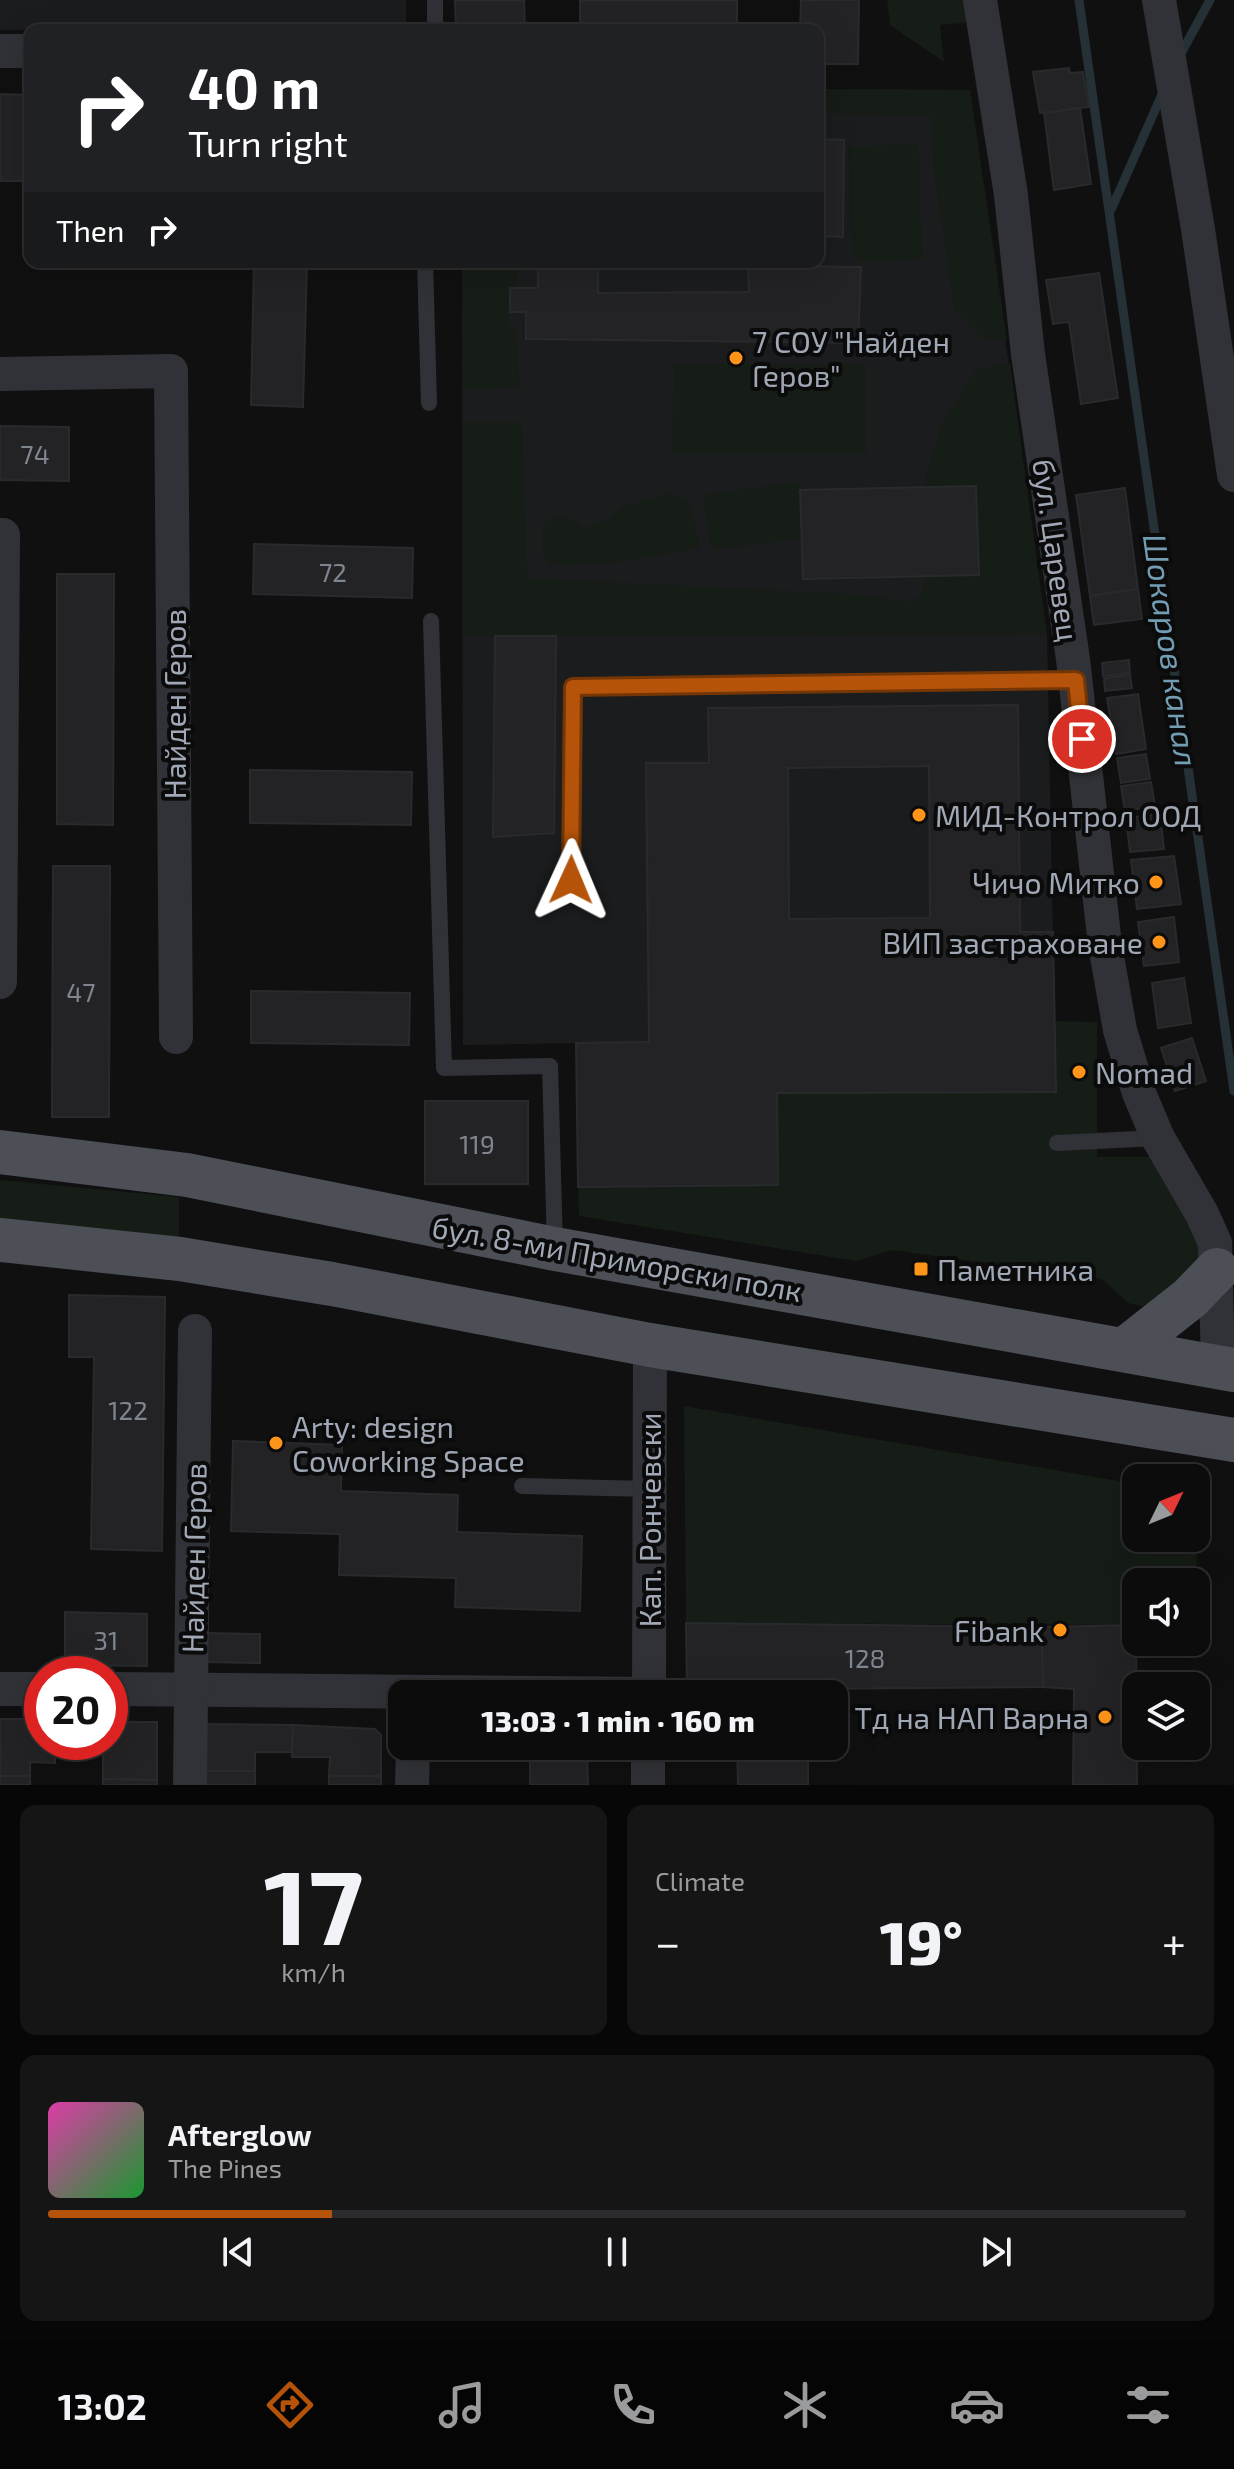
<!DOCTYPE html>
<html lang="en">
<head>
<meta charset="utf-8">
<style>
	body { margin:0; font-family:"Exo 2",sans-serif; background:#151516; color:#f1f3f6; height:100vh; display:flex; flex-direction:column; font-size:30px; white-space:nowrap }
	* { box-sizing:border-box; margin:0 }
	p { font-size:26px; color:#9a9b9d }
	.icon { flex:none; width:44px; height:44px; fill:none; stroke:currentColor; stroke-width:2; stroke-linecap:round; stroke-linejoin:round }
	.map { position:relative; height:1785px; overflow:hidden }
	.side { display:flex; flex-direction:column; gap:20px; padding:20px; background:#070707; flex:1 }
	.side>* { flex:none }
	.hud { position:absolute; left:24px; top:24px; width:800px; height:244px; border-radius:16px; box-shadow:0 8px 32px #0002,0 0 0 2px #2c2c2e; background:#202124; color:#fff; overflow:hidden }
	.needle { width:52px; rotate:47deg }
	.buttons { position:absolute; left:1122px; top:1464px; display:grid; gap:16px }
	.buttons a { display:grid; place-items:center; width:88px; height:88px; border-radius:16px; background:#0c0c0d; box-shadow:0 8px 32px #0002,0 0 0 2px #2c2c2e; font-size:40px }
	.speed { position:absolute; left:24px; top:1656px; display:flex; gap:16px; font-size:40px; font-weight:700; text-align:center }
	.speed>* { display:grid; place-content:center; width:104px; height:104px; border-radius:50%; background:#0c0c0d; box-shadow:0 8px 32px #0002,0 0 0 2px #2c2c2e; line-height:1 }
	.speed .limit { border:12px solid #d22; background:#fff; color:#111 }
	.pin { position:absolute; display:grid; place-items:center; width:68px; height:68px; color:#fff; margin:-34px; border:4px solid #fff; border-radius:50%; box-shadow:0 2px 8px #0007 }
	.me { position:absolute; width:88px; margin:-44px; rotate:1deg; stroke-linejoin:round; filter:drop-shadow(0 0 6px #0008) }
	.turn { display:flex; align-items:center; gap:28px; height:168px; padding:0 32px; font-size:36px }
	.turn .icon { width:104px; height:104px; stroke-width:2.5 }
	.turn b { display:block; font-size:56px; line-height:68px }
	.then { display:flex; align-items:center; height:76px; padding:0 32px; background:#0003; gap:16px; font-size:30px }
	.big { font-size:60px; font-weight:800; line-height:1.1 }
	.side .card { flex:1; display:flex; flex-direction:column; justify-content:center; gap:12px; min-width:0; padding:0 28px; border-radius:16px; background:#151516 }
	.side .dial { align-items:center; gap:0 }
	.dial b { font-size:104px; line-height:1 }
	.song { display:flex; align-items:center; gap:24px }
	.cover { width:96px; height:96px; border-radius:12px; background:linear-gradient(135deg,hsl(320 70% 55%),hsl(130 70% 35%)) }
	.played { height:8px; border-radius:4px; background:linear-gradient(90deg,#b45309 25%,#2c2c2e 25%) }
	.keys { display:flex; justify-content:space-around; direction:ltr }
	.heat { display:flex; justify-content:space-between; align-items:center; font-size:44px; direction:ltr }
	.side .tiles { flex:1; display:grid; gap:20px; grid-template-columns:1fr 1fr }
	.card:last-child { grid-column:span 2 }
	.trip { position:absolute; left:388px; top:1680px; width:460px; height:80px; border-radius:16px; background:#0c0c0d; box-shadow:0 8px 32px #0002,0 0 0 2px #2c2c2e; font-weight:800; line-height:80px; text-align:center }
	.tabs { display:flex; height:128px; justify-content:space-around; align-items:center; background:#050505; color:#9a9b9d }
	.tabs .icon { width:56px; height:56px }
	.tabs .active { color:#b45309 }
	.tabs b { font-size:36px; color:#f1f3f6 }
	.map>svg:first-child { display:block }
	.built { fill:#1b1c1e }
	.green { fill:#161c16 }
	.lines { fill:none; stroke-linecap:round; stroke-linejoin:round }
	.stream { stroke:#253136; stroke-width:9 }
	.building { fill:#232325; stroke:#292a2e; stroke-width:2; fill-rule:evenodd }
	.lane { stroke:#303237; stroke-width:16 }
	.street { stroke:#303237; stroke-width:34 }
	.primary { stroke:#4c4f56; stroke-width:44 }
	.route-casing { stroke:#753606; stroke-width:20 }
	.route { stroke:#b45309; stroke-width:14 }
	.poi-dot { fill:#ff941a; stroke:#0b0b0c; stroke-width:3 }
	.labels { text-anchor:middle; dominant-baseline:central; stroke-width:8; stroke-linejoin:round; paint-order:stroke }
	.number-label { font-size:26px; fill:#7f8690 }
	.poi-label { font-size:30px; fill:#9fa8b4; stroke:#0b0b0c; text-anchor:start }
	.street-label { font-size:30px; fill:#9fa8b4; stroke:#0b0b0c }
	.water-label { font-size:32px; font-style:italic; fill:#729db3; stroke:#0b0b0c }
</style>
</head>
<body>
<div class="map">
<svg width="1234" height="1785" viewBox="0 0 1234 1785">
	<rect width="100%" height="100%" fill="#101011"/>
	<!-- built -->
	<g class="built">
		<path d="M0,0h406v27l-406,3z"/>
		<path d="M818,89l152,1 77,544 9,458 -278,1v92l-200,2 -2,-144 -113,2 -1,-783h356z"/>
	</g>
	<!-- green -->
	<g class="green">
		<path d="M887,0h93l-15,23 -25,2 4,37 -54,-37z"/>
		<path d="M818,89l152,1 37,250h-22l-30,-29 -20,-132 -3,-63 -114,-3z"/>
		<path d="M918,144l4,116 -69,2 -5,-115z"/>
		<path d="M462,262h56c0,20 -8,38 -11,59l9,11 3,56 -56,1z"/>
		<path d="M1010,363l37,271 -583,2 -1,-214h58l6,156 322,16 63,8 9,-7 5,-19 53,-2 -3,-87 -53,1 18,-62 35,-56z"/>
		<path d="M674,364h192v90h-193z"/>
		<path d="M799,482l2,57 -89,10 -9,-51 6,-4z"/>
		<path d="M669,493l20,8 11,47 -96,16 -53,1 -9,-11v-28l10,-9 22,2 11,9 23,-8 12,-12z"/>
		<path d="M1054,1021l43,1v135h53l32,21 37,147 -91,-22 -26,-24 -210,-29 -36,11 -277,-45 -1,-29 200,-2 -1,-92 279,-1z"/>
		<path d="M0,1180l179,17v42l-179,-16z"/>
		<path d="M684,1406l452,78v54h60v-44l5,1 -6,87h-59v43l-450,-2z"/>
	</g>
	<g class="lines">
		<!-- stream -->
		<g class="stream">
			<path d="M1079,0l155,1091"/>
			<path d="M1179,57l31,-57"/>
			<path d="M1111,210l52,-118"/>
		</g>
	</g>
	<!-- building -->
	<g class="building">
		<path d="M455,0h69l1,30h-69z"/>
		<path d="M580,0h157v29l-157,-1z"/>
		<path d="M801,0h58l-1,64h-40v-34h-18z"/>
		<path d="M1069,68l1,5 13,-1 6,35 -49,6 -7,-41z"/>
		<path d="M0,94l30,1v86h-30z"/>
		<path d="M1080,108l11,76 -37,6 -10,-77z"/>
		<path d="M818,139l26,1 -1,97 -25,-1z"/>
		<path d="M254,262h53l-4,145 -52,-2z"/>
		<path d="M538,262h60v31l151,-1 -1,-26 113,1 -3,76 -332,-4v-27h-16v-24h28z"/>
		<path d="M1099,273l19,125 -37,6 -12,-82 -16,2 -7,-44z"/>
		<path d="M0,426l69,1v54l-69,-1z"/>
		<path d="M976,486l3,89 -176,4 -3,-89z"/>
		<path d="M1125,488l13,101 -48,7 -14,-101z"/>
		<path d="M254,544l159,4 -1,50 -159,-4z"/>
		<path d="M57,574h57l-1,251 -56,-1z"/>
		<path d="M1138,589l4,30 -48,6 -4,-29z"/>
		<path d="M495,636h61l-2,197 -61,4z"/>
		<path d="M1129,660l1,13 -27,3 -1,-13z"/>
		<path d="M1130,675l2,13 -27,3 -1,-13z"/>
		<path d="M1138,694l8,55 -30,5 -9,-56z"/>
		<path d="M1018,705l2,227h33l3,160 -279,1 1,92 -200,2 -2,-144 73,-1 -3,-279h63l-1,-55zM929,766l1,152 -141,1 -1,-151z"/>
		<path d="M1146,754l4,25 -29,4 -4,-25z"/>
		<path d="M250,770l162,2 -1,53 -161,-2z"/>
		<path d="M1151,782l4,24 -30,5 -4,-25z"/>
		<path d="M1160,814l4,35 -34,3 -4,-34z"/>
		<path d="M1174,856l7,48 -44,5 -6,-49z"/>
		<path d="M53,866h57l-1,251h-57z"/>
		<path d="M1174,917l5,45 -35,4 -6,-44z"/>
		<path d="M1184,978l7,45 -33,5 -6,-45z"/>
		<path d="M251,991l159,2 -1,52 -158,-2z"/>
		<path d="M1192,1038l14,43 -31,10 -14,-43z"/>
		<rect x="425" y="1101" width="103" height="83"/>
		<path d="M69,1295l96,2 -3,254 -71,-2 3,-192h-25z"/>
		<path d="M233,1441l109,4 -1,46 117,4 -1,37 125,4 -2,75 -125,-4 1,-29 -117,-3 1,-41 -109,-3z"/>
		<path d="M65,1612l82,2v52l-82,-1z"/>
		<path d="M686,1623l356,4 1,60 -356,3z"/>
		<path d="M1136,1625l1,160h-64l1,-96 -31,-2 -1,-60z"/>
		<path d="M206,1633l54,1v29l-54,-1z"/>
		<path d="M0,1719h42v23h13v21l-25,-1v14h-30z"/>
		<path d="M110,1722h47v58l-54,-1v-37h7z"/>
		<path d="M204,1724l89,1 -1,27h-37v19h-52z"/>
		<path d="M293,1725l82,4 6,6v41h-52l1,-19h-38z"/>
		<path d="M530,1746h57l1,39h-58z"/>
		<path d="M737,1746h71v39h-70z"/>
		<rect x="203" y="1771" width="52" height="14"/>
		<rect x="0" y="1776" width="30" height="9"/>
		<rect x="329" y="1776" width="52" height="9"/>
		<path d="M103,1779l54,1v5h-54z"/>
	</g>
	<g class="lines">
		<!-- lane -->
		<g class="lane">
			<path d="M435,0v30"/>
			<path d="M425,262l4,141"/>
			<path d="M431,621l13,447 106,-2 5,181"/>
			<path d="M571,880l2,-193 503,-7"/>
			<path d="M1057,1143l101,-5"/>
			<path d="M522,1486l127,3"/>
		</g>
		<!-- street -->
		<g class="street">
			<path d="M980,0l31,195 17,159 45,305 32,286 15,85 19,63 19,45 44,76 13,29 3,124"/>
			<path d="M1159,0l39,229 36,246"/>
			<path d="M0,51h30"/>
			<path d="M0,374l171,-3 5,666"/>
			<path d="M0,535h3l-3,447"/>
			<path d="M0,1689h42"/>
			<path d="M110,1689l539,5 1,-349"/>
			<path d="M190,1785l5,-454"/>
			<path d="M412,1785l1,-39"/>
			<path d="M648,1785v-39"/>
		</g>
		<!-- primary -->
		<g class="primary">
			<path d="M0,1152l187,23 368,74 679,121"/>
			<path d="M0,1240l180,19 152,25 318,61 584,95"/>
			<path d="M1124,1350l66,-52 27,-28"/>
		</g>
	</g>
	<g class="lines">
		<defs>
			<path id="route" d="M571,880l2,-193 503,-7 6,59"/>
		</defs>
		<!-- route casing -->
		<use href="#route" class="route-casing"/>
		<!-- route -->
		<use href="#route" class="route"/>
	</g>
	<!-- markers -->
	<g class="poi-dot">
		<circle cx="736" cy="358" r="8"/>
		<circle cx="919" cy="815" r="8"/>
		<circle cx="1156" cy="882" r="8"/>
		<circle cx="1159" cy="942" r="8"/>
		<circle cx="1079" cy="1072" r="8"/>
		<rect x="913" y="1261" width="16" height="16" rx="4"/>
		<circle cx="276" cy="1443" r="8"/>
		<circle cx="1060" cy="1630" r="8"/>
		<circle cx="1105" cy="1717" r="8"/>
	</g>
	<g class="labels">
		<!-- number labels -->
		<g class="number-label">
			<text x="35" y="453">74</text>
			<text x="333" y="571">72</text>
			<text x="81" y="991">47</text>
			<text x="477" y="1143">119</text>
			<text x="128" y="1409">122</text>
			<text x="106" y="1639">31</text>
			<text x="865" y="1657">128</text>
		</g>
		<!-- poi labels -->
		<g class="poi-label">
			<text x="752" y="341">7 СОУ "Найден<tspan x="752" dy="34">Геров"</tspan></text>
			<text x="935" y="815">МИД-Контрол ООД</text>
			<text x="1140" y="882" text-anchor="end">Чичо Митко</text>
			<text x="1143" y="942" text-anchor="end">ВИП застраховане</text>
			<text x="1095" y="1072">Nomad</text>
			<text x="937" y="1269">Паметника</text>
			<text x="292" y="1426">Arty: design<tspan x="292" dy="34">Coworking Space</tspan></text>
			<text x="1044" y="1630" text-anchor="end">Fibank</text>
			<text x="1089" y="1717" text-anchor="end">Тд на НАП Варна</text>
		</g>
		<!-- street labels -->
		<g class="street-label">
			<text transform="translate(1057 550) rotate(82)">бул. Царевец</text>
			<text transform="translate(174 704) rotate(-90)">Найден Геров</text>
			<text transform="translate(617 1258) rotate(10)">бул. 8-ми Приморски полк</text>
			<text transform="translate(649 1520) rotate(-90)">Кап. Рончевски</text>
			<text transform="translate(193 1558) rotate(-89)">Найден Геров</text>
		</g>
		<!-- water labels -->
		<g class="water-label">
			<text transform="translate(1172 650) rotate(82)">Шокаров канал</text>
		</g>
	</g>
</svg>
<div class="buttons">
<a><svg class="needle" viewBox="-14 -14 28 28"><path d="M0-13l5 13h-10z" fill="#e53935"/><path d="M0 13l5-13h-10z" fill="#9a9b9d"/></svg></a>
<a><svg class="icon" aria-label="sound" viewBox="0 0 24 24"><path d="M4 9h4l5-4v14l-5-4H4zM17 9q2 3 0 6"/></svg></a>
<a><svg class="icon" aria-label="layers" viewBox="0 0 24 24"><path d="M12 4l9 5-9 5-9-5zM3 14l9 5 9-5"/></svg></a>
</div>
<div class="speed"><div class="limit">20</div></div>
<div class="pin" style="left:1082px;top:739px;background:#d93025"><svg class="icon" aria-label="arrive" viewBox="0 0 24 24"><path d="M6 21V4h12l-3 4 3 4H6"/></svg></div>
<svg class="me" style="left:571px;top:880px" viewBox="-20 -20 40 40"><path d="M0-17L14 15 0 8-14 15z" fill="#b45309" stroke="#fff" stroke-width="4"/></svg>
<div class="trip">13:03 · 1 min · 160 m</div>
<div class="hud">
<div class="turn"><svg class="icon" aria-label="right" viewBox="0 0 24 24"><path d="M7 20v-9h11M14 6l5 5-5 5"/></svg><div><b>40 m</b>Turn right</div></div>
<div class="then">Then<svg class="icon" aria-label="right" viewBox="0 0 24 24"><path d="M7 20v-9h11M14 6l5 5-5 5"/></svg></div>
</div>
</div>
<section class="side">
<div class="tiles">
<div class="card dial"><b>17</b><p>km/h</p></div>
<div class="card"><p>Climate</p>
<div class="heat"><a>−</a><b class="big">19°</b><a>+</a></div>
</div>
<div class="card">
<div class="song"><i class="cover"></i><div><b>Afterglow</b><p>The Pines</p></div></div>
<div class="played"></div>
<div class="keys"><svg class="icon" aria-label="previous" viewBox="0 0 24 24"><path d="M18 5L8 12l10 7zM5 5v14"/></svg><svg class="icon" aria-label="pause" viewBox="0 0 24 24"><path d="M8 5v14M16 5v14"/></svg><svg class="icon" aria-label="next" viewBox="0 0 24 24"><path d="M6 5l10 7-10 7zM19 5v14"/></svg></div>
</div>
</div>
</section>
<nav class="tabs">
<b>13:02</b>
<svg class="icon active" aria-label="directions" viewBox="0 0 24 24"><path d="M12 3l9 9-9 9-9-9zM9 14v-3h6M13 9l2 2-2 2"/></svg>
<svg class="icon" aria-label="music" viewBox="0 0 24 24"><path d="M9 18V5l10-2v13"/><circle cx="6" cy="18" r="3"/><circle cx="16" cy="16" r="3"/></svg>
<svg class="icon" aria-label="phone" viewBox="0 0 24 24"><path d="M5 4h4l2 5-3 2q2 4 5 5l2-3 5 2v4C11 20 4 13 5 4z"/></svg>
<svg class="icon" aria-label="climate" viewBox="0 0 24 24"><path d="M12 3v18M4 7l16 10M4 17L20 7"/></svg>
<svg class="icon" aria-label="car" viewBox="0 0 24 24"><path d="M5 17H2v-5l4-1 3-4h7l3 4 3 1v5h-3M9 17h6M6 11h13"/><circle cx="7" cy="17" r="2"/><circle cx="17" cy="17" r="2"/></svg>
<svg class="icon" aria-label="filters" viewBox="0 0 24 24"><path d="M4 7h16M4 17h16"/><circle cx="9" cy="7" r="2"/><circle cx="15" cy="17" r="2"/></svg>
</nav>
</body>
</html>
